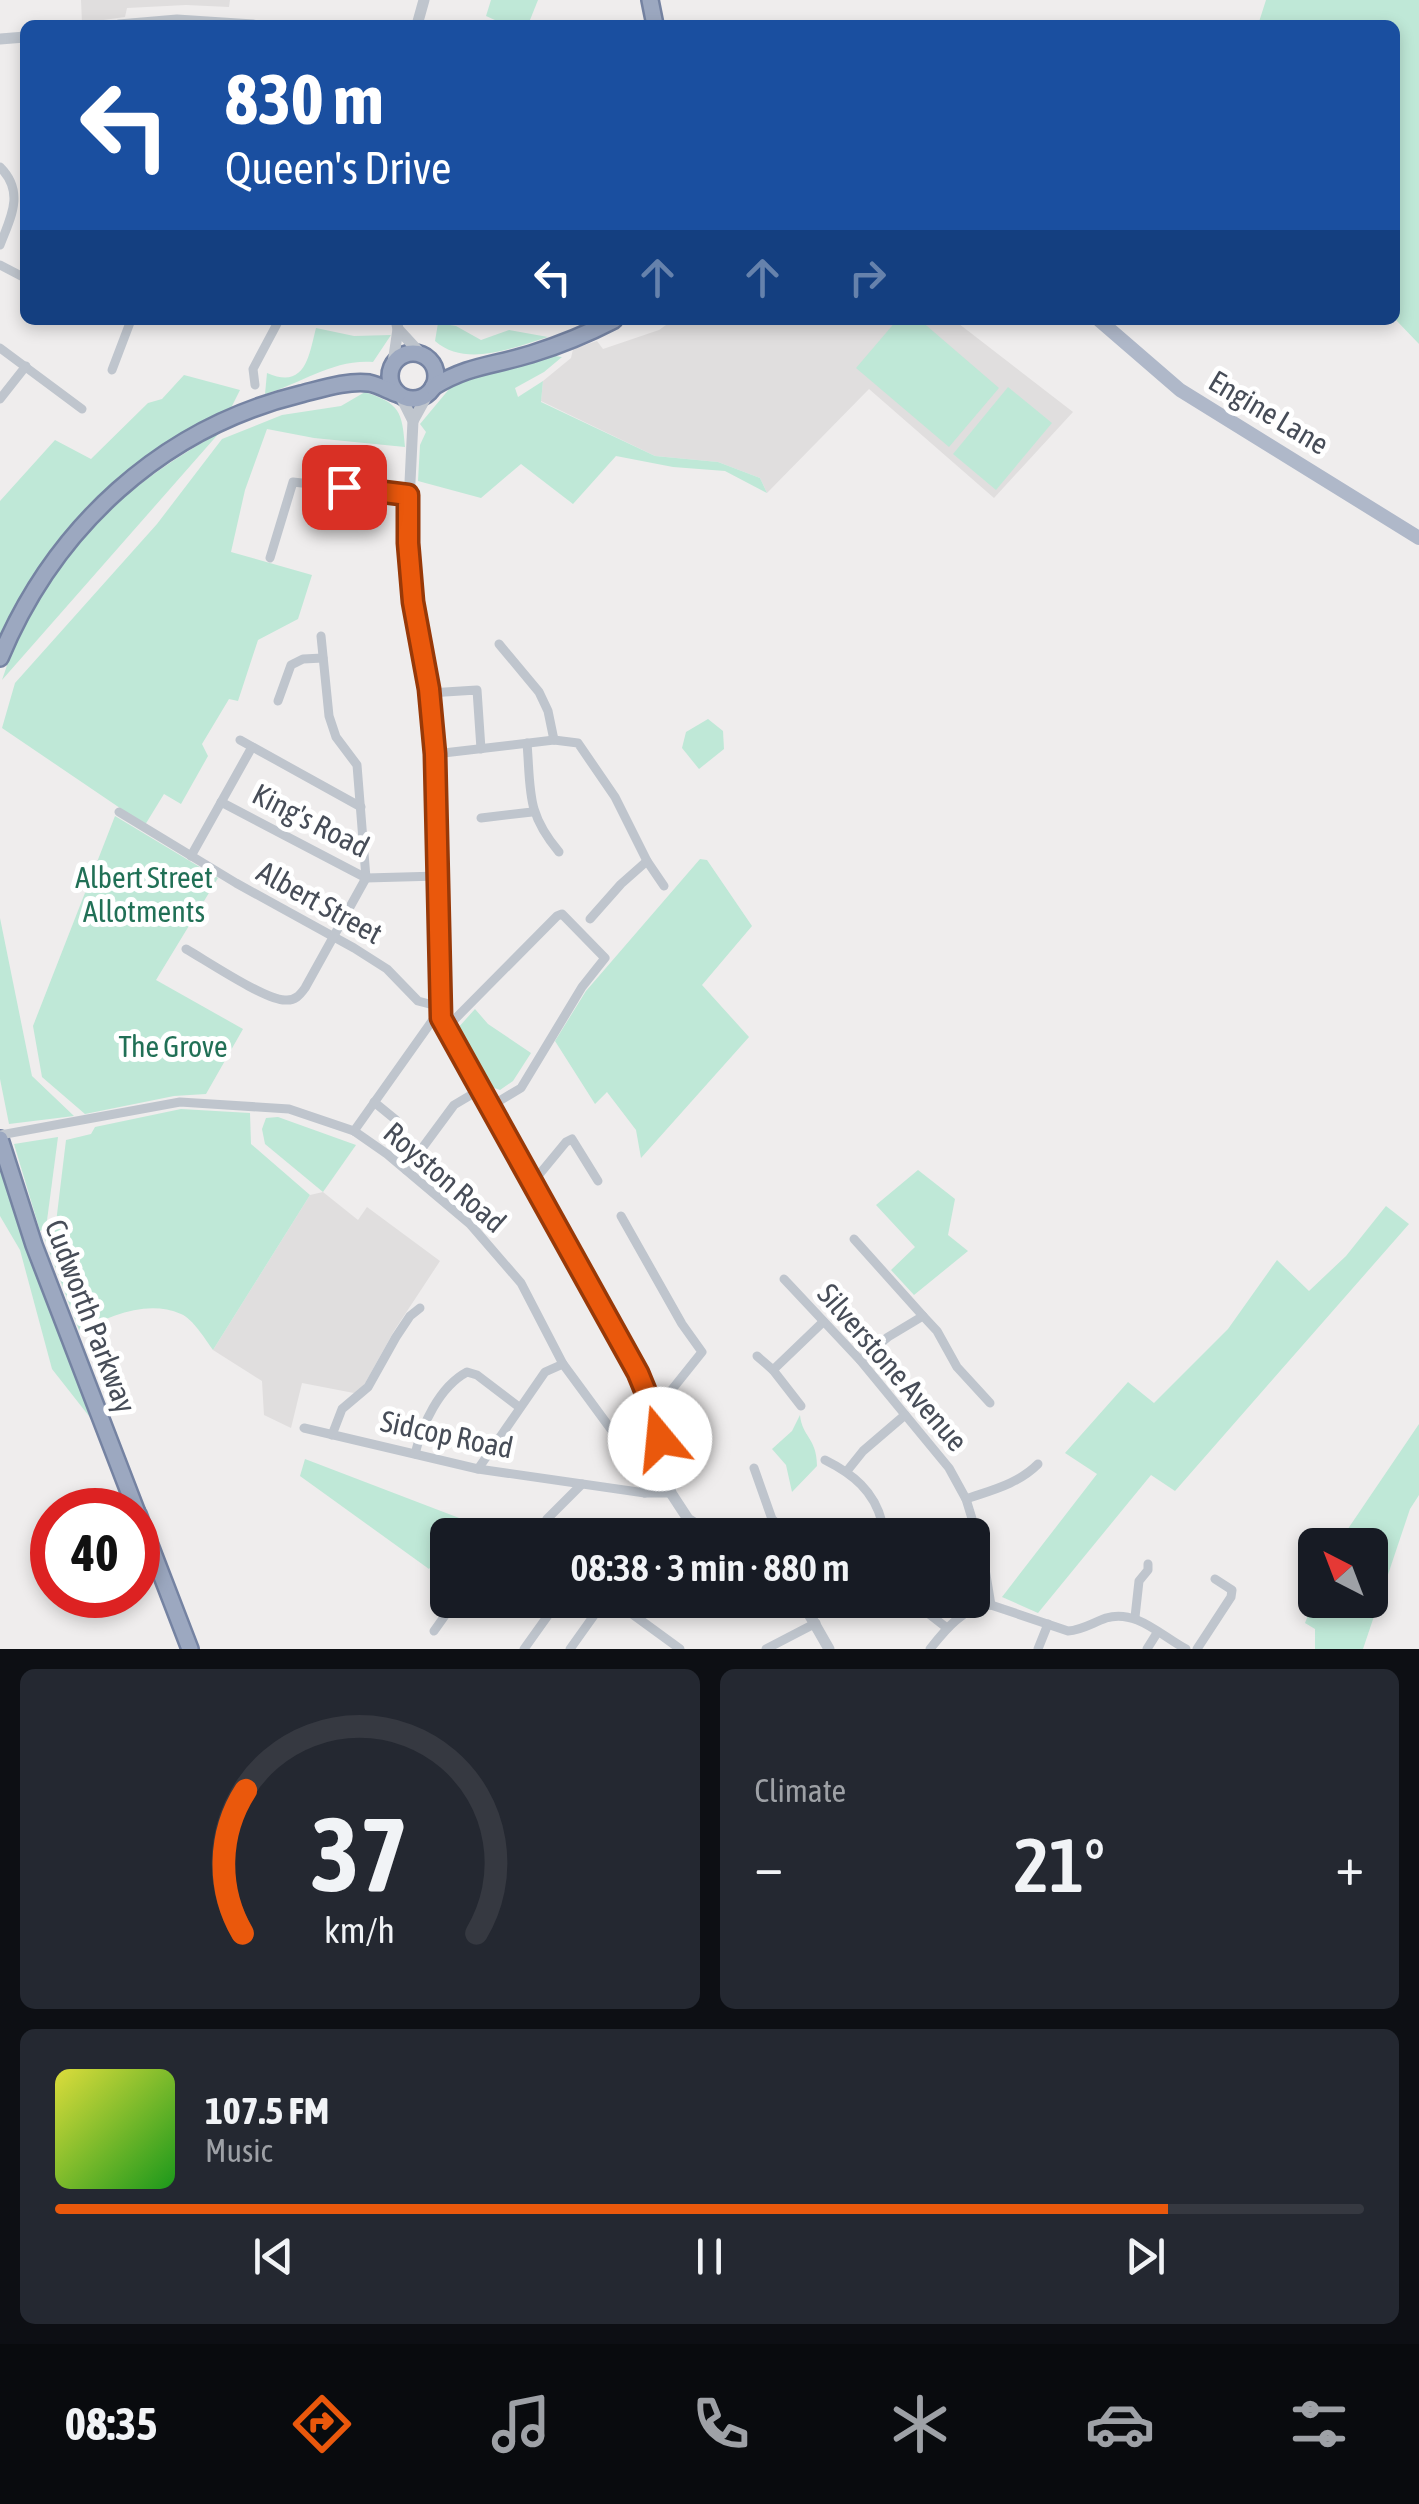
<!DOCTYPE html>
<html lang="en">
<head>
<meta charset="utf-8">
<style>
	body { margin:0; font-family:"Asap Condensed",sans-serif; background:#242831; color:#f1f3f6; height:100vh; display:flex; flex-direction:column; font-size:38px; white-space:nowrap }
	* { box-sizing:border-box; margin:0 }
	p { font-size:32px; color:#9ea1a6 }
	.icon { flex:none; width:55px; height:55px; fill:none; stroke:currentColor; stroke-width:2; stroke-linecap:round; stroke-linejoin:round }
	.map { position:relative; height:1649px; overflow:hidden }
	.details { display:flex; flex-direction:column; gap:20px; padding:20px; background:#0d0f14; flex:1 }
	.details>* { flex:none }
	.banner { position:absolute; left:20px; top:20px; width:1380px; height:305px; border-radius:15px; box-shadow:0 5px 15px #0003; background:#1a4fa0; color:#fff; overflow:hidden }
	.needle { width:65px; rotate:318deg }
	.buttons { position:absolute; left:1298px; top:1528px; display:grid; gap:20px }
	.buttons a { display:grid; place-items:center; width:90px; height:90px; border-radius:15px; background:#171b24; box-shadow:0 5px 15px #0003; font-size:50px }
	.speed { position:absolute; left:30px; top:1488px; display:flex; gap:20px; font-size:50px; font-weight:700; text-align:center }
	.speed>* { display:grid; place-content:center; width:130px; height:130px; border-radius:50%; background:#171b24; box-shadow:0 5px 15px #0003; line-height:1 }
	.speed .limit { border:15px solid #d22; background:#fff; color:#111 }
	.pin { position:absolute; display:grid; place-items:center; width:85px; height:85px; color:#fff; margin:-42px; border-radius:20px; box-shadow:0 5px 15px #0006 }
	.me { position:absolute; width:110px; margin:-55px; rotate:343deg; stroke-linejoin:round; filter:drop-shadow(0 0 8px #0008) }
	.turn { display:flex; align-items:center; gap:35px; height:210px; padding:0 40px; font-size:45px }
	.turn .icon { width:130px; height:130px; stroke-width:2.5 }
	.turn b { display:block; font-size:70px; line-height:85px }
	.lanes { display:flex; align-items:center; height:95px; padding:0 40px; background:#0003; justify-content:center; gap:50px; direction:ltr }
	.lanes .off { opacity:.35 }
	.big { font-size:75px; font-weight:600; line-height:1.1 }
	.details .widget { flex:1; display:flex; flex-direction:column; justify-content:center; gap:15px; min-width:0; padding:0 35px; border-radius:15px; background:#242831 }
	.details .dial { align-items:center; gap:0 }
	.dial svg { height:260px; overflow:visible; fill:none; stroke:#363941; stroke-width:7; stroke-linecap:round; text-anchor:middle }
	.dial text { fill:#f1f3f6; stroke:none }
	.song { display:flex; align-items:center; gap:30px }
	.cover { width:120px; height:120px; border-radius:15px; background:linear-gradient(135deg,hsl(60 70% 55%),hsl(120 70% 35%)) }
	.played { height:10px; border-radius:5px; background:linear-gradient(90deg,#ea580c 85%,#363941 85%) }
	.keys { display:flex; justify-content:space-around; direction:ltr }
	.heat { display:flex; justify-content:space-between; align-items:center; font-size:55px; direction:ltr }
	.details .tiles { flex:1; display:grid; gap:20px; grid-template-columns:1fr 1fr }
	.widget:last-child { grid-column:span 2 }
	.trip { position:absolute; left:430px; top:1518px; width:560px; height:100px; border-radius:15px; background:#171b24; box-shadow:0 5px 15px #0003; font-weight:600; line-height:100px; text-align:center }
	.tabs { display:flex; height:160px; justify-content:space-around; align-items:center; background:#090b0e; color:#9ea1a6 }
	.tabs .icon { width:70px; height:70px }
	.tabs .current { color:#ea580c }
	.tabs b { font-size:45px; color:#f1f3f6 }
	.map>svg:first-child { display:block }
	.education { fill:#e0dede }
	.green { fill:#bfe8d7 }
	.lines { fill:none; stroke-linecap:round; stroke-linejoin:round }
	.trunk-casing { stroke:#7583a2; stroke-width:20 }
	.minor { stroke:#bfc5cd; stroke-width:9 }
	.tertiary { stroke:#bfc5cd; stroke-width:11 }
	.primary { stroke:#afb8c9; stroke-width:14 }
	.trunk { stroke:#9ca8c0; stroke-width:15 }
	.route-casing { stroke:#983908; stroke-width:25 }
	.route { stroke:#ea580c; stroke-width:18 }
	.labels { text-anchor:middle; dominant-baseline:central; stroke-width:10; stroke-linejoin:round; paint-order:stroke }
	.street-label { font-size:30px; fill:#474d58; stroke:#fff }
	.park-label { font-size:30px; fill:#217056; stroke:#fff }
</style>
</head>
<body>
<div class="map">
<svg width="1419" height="1649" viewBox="0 0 1419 1649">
	<rect width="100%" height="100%" fill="#efeded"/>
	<!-- education -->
	<g class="education">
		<path d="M81,0h149l-1,7 -43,-2 -59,3 -2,9 -43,6z"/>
		<path d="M673,320h281l119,92 -79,86 -125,-109 -102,104 -7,-15 -42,-16 -63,-6 -114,-55 2,-20 28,-23 2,-9 24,-8 6,8 56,-19z"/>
		<path d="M323,1192l35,28 9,-13 73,54 -46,70 -35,63 -57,-11 -11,45 -27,-13 -2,-34 -49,-31 97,-155z"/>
	</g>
	<!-- green -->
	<g class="green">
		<path d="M491,0h47l-10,25h-22l-20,-9z"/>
		<path d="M1266,0h153v344l-24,-25v-294h-137z"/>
		<path d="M897,320h23l79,68 -50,59 -93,-79z"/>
		<path d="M438,323l18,3 25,14 28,-10 39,7c-36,11 -82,31 -113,4z"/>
		<path d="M316,328l38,8 37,-1 -18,27c-40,-3 -70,21 -108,32l2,-21c39,17 42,-18 49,-45z"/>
		<path d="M555,356l7,1 -18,15 -29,16 3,9 25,-16 -2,21 114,54 63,6 42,16 7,15 -42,-22 -52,-4 -57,-11 -43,48 -52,-40 -40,34 -63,-17 2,-36 6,-13 -6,-8 35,-42z"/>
		<path d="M184,375l56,15 -10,20 -72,41 -71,55 -51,68 -36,68v-141l55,-61 36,19 57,-56 14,-4z"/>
		<path d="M1008,387l44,36 -56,67 -43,-36z"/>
		<path d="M365,392c35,12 37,19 40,55l-91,-9 -47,-9 -22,61 -14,62 81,23 -14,44 -40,21 -20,61 -9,-2 -27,45 6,12 -27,48 -17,-10 -19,31 -143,-97 13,-45 142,-159 65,-85 60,-24 59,-9z"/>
		<path d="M220,432l-218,248c7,-19 12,-40 21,-58 49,-90 110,-140 197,-190z"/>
		<path d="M708,719l15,12 1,18 -25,20 -17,-21 4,-16z"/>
		<path d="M115,816l103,62 -62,102 87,49 -37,65 -32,2 -89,18 -43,-37 -9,-51z"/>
		<path d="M700,859l7,1 45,66 -50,59 47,52 -108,121 -5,-28 -29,-38 -12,12 -40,-63 31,-50z"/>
		<path d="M0,918l32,158 42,40 -65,8 -9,-45z"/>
		<path d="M475,1009l13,15 43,29 -18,28 -13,9 -11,-4 -32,-57z"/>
		<path d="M181,1109l69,4 1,31 59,51 -97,155c-8,-11 -20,-31 -32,-36 -35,-15 -70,3 -102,16l-35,-93 11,-6 11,-91 25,-6 4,-7z"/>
		<path d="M278,1117l78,28 -33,47 -58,-48 -3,-15 4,-11z"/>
		<path d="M58,1137l-12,91 -6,3 -26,-87z"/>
		<path d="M0,1165l21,70 75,190 -44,-56 -32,-119 -20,-34z"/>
		<path d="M918,1170l37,29 -7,36 20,16 -54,44 -23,-25 24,-23 -39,-42z"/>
		<path d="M1386,1206l23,18 -234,267 -24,-16 -113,138 -36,-16 95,-123 -32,-21 63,-71 26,21 74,-74 49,-69 32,31 37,-35z"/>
		<path d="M800,1415c2,22 17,23 17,51l-25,26 -6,-27 -14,-16 20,-18z"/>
		<path d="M1419,1424v71l-9,14 -47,140h-48v-20l-10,-6 10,-25 55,2v-55h-33z"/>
		<path d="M305,1459l162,62 -11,14h-8l-1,10 -18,24 -129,-93z"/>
	</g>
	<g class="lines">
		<defs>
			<g id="trunk">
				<path d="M650,0l5,25"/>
				<circle cx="413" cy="376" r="23"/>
				<path d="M433,387c36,-22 59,-21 98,-33 29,-9 56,-20 83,-34"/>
				<path d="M0,658c54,-130 161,-230 301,-264 20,-5 48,-14 68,-11 10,2 20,8 29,11"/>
				<path d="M0,1139l34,106 102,265"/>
				<path d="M138,1514l52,135"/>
			</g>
		</defs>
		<!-- trunk casing -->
		<use href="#trunk" class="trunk-casing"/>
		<!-- minor -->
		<g class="minor">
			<path d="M0,167c25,25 11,50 0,78"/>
			<path d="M0,265l25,13"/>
			<path d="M0,348l82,61"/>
			<path d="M112,370l19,-50"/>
			<path d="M255,385l-2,-16 26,-49"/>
			<path d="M0,399l26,-33"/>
			<path d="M270,558l23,-76 115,13"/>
			<path d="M499,644l40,48 9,19 6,29"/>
			<path d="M429,693l48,-3 4,59"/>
			<path d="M278,701l13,-36 12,-6 20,-1"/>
			<path d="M240,740l121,67"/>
			<path d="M527,743c4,49 -1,70 32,109"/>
			<path d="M435,754l119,-14 24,3 37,54 32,64 17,25"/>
			<path d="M221,802l145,76 73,-2"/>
			<path d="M119,812l117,71 118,65 33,21 31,32 23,6"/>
			<path d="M481,818l51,-6"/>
			<path d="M191,856l61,-109"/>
			<path d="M590,919l31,-35 26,-23"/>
			<path d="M186,949c21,12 79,51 99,51 10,1 15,-5 20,-12l61,-110 -9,-113 -21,-28 -7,-21 -8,-80"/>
			<path d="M443,1024l12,-5 102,-103 5,-2 43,44 -23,29 -61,101 -30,18"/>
			<path d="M374,1102l22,18"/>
			<path d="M354,1131l78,-110 9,-4"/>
			<path d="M0,1135l180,-33 109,7 65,22 33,23 83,70 51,59 42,81 75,102 7,27h26"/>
			<path d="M406,1170l48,-65 27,-16"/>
			<path d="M533,1182l33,-40 6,-3 26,42"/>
			<path d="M621,1216l61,108 20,28 -48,60"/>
			<path d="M854,1239l69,77"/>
			<path d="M784,1279l76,81 89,108 17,31 16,52 9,54"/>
			<path d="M757,1356l16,14"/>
			<path d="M860,1360l28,-23 35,-21 14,15 20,36 33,36"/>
			<path d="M801,1406l-28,-36 50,-48"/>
			<path d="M304,1428l174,41 167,24"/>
			<path d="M332,1435l10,-26 26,-22 28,-50 14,-21 10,-8"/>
			<path d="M415,1454c7,-29 24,-67 52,-82l10,3 42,32"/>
			<path d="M825,1460c28,14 49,31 57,62"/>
			<path d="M754,1468l18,51 17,16"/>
			<path d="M478,1469l67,-97 18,-8"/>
			<path d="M847,1471l16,-20 42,-36"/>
			<path d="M966,1499c26,-9 52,-15 72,-35"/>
			<path d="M538,1535l9,-16 35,-35"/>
			<path d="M613,1600l67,49"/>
			<path d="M911,1600l36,28"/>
			<path d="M639,1617l13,-17"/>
			<path d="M1135,1617l4,-36 9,-11v-6"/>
			<path d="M434,1631l22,-31"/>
			<path d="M524,1649l35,-49"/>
			<path d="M570,1649l35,-49"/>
			<path d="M766,1649l50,-26"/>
			<path d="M930,1649c15,-19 34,-43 61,-44l77,26c14,-1 24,-8 38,-13 30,-9 54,17 80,31"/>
			<path d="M1038,1649l10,-25"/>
			<path d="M1147,1649l10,-16"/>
			<path d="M1197,1649l34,-52 1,-7 -17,-11"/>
		</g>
		<!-- tertiary -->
		<g class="tertiary">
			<path d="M119,25l58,-5 76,5"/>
			<path d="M417,25l7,-25"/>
			<path d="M0,39l25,-2"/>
			<path d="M398,329l23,25"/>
			<path d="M393,363l5,-34 -2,-9"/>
			<path d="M400,395l13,26 -6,122 28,211 6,263 197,356 16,39 17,81 17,26 24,16"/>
			<path d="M413,421l16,-29"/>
			<path d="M801,1600l28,49"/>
		</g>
		<!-- primary -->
		<path class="primary" d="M1099,320l81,70 239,148"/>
		<!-- trunk -->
		<use href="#trunk" class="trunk"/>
	</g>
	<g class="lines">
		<defs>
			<path id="route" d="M344,487l64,8v48l5,59 16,87 6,65 6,264 197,355 16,39 6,27"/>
		</defs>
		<!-- route casing -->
		<use href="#route" class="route-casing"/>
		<!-- route -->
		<use href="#route" class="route"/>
	</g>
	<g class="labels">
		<!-- street labels -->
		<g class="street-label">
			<text transform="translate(1269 412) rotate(31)">Engine Lane</text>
			<text transform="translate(311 820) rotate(27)">King's Road</text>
			<text transform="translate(320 902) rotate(29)">Albert Street</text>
			<text transform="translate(445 1177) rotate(41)">Royston Road</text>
			<text transform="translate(91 1316) rotate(69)">Cudworth Parkway</text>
			<text transform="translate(893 1367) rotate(49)">Silverstone Avenue</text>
			<text transform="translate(447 1434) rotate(12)">Sidcop Road</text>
		</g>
		<!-- park labels -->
		<g class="park-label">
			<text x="144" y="877">Albert Street<tspan x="144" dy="34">Allotments</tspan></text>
			<text x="173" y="1046">The Grove</text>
		</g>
	</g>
</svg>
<div class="buttons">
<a><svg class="needle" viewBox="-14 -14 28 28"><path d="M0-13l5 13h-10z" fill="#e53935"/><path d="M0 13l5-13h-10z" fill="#9ea1a6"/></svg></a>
</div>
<div class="speed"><div class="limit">40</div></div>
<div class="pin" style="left:344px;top:487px;background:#d93025"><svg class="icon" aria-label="arrive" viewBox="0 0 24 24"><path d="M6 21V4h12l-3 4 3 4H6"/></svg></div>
<svg class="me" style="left:660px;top:1439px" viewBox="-20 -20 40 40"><circle r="19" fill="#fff"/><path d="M0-13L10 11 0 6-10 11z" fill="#ea580c"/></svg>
<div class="trip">08:38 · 3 min · 880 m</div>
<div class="banner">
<div class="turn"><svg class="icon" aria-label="left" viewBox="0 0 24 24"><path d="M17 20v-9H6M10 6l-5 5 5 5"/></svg><div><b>830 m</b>Queen's Drive</div></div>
<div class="lanes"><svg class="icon" aria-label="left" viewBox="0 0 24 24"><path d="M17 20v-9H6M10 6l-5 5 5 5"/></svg><svg class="icon off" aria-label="ahead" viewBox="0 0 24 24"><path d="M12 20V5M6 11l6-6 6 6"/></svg><svg class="icon off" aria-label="ahead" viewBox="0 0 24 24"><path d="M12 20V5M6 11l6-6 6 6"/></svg><svg class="icon off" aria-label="right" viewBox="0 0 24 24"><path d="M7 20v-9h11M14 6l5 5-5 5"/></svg></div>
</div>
</div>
<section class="details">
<div class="tiles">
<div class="widget dial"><svg viewBox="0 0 100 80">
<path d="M14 69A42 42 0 1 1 86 69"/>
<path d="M14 69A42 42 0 0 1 15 25" stroke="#ea580c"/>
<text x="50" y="56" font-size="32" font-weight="700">37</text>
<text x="50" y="72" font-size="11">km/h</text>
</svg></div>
<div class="widget"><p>Climate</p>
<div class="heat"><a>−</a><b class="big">21°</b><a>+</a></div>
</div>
<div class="widget">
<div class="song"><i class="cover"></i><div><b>107.5 FM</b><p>Music</p></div></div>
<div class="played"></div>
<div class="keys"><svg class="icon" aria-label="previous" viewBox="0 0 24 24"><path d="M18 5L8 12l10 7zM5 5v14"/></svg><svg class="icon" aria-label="pause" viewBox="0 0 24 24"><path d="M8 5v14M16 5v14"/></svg><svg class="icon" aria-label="next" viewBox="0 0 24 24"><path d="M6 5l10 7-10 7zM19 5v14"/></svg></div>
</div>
</div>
</section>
<nav class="tabs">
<b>08:35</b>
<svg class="icon current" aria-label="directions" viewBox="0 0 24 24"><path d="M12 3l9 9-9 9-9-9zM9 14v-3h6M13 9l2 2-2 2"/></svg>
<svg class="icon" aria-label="music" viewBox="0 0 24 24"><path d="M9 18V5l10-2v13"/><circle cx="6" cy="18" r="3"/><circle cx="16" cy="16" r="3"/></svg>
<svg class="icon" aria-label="phone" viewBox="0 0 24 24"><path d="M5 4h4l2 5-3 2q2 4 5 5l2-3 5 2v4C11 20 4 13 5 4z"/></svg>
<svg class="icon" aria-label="climate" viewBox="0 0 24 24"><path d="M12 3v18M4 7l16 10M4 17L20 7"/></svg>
<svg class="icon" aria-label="car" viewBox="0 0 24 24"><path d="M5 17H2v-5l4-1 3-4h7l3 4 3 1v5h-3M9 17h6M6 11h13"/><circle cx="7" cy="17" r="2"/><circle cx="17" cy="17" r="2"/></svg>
<svg class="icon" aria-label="filters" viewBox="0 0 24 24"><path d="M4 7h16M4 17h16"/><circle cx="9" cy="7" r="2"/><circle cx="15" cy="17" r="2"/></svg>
</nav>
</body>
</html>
